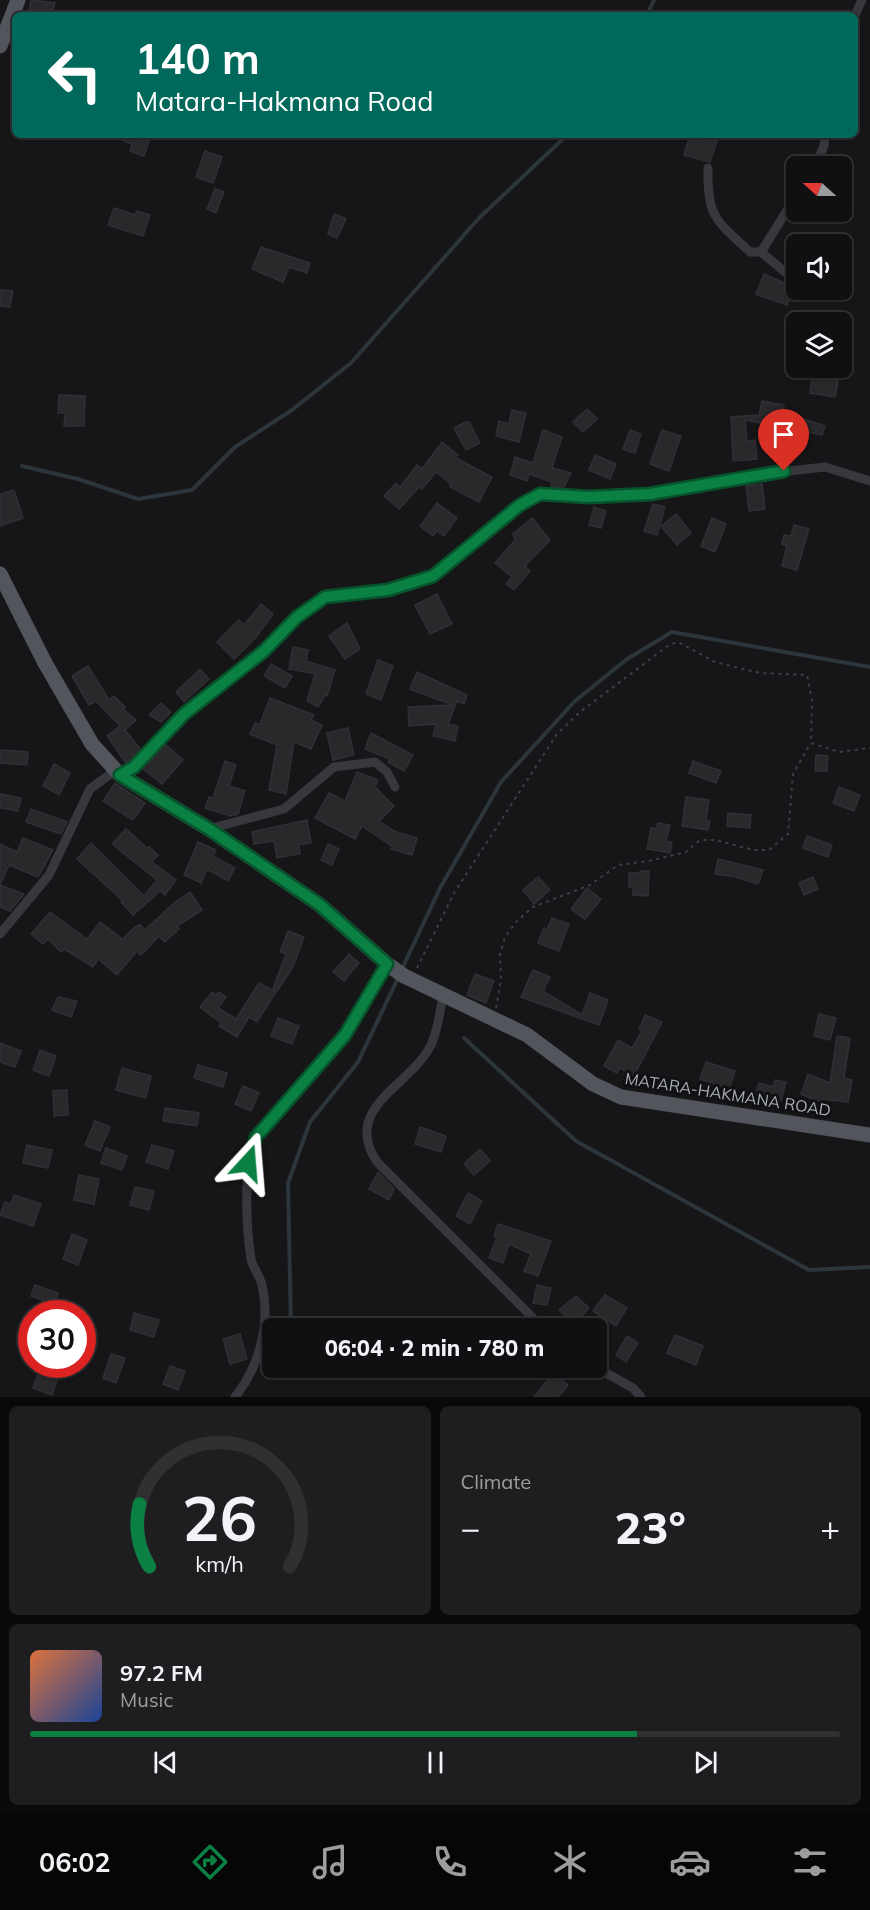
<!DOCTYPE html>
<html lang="en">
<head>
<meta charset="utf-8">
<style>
	body { margin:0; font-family:Mulish,sans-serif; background:#1e1e20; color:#f1f3f6; height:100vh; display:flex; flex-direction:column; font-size:22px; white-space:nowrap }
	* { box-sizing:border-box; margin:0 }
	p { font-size:20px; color:#9c9d9f }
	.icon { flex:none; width:33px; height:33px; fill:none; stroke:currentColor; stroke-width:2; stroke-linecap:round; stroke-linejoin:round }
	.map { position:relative; height:1397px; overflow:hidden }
	.drawer { display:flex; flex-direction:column; gap:9px; padding:9px; background:#09090a; flex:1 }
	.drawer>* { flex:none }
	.guide { position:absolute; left:12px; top:12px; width:846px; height:126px; border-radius:9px; box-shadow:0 2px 4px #0004,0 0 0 2px #303032; background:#00695c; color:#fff; overflow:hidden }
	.needle { width:39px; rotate:291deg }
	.tools { position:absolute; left:786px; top:156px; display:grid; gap:12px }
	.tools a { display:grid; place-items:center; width:66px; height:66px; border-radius:9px; background:#101012; box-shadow:0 2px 4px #0004,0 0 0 2px #303032; font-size:30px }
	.speed { position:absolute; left:18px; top:1300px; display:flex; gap:12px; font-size:30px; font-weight:700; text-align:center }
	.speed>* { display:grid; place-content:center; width:78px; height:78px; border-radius:50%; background:#101012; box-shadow:0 2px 4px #0004,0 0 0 2px #303032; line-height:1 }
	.speed .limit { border:9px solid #d22; background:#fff; color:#111 }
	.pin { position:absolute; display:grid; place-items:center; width:51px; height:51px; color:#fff; margin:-62px -26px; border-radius:50% 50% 50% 0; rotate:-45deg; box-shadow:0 0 6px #0007 }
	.pin .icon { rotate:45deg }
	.me { position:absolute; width:66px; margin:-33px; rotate:19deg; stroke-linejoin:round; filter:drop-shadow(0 0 4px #0008) }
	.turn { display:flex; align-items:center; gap:21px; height:126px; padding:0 24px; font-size:27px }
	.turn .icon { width:78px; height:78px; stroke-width:2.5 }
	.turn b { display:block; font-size:42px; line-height:51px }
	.big { font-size:45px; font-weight:800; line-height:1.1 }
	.drawer .card { flex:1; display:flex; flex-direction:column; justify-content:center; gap:9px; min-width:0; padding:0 21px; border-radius:9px; background:#1e1e20 }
	.drawer .dial { align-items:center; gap:0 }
	.dial svg { height:156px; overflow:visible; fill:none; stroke:#303032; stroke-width:7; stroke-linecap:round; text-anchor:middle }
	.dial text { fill:#f1f3f6; stroke:none }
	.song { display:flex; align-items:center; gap:18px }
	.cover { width:72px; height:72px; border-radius:9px; background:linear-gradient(135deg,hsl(20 70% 55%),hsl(220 70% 35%)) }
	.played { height:6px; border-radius:3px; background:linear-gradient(90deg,#0b8043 75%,#303032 75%) }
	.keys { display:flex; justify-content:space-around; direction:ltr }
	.heat { display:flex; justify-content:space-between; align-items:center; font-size:33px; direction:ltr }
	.drawer .tiles { flex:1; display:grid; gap:9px; grid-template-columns:1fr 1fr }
	.card:last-child { grid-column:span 2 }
	.trip { position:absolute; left:262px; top:1318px; width:345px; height:60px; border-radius:9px; background:#101012; box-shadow:0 2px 4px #0004,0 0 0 2px #303032; font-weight:800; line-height:60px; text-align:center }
	.menu { display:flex; height:96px; justify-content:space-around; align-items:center; background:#060607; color:#9c9d9f }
	.menu .icon { width:42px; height:42px }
	.menu .current { color:#0b8043 }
	.menu b { font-size:27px; color:#f1f3f6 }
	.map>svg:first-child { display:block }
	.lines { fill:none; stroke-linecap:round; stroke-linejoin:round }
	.stream { stroke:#2c353c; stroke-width:4 }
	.building { fill:#29292c; stroke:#303034; stroke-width:1.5 }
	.path { stroke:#3d3f44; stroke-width:2; stroke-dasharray:3 4.5; stroke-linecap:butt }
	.street { stroke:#37383d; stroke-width:9 }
	.primary { stroke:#53555c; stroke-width:15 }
	.route-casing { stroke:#07532c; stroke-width:15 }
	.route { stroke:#0b8043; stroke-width:10 }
	.labels { text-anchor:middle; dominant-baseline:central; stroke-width:6; stroke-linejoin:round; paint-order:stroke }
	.street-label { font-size:16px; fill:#a8adb8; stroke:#111113 }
</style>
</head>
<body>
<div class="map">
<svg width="870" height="1397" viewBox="0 0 870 1397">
	<rect width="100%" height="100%" fill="#161618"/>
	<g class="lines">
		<!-- stream -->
		<g class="stream">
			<path d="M647,15l7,-15"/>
			<path d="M22,466l56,13 60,20 54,-9 43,-43 57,-37 59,-47 128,-145 88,-83"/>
			<path d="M402,969l38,-81 61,-106 74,-81 52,-42 45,-27 198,35"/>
			<path d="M464,1038l112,103 233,129 61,-3"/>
			<path d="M291,1329l-3,-146 22,-61 48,-60 41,-86"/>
		</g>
	</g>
	<!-- building -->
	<g class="building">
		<path d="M31,0l24,3 -3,12h-24z"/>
		<path d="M110,135h41l-7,21 -14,-5 2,-7z"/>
		<path d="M690,135l27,6 -7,21 -26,-7z"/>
		<path d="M205,151l17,6 -9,26 -17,-6z"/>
		<path d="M215,189l9,3 -8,21 -9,-4z"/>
		<path d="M114,208l21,7 2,-4 13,4 -7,21 -35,-11z"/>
		<path d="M334,214l12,5 -9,19 -9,-4z"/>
		<path d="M261,247l49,16 -3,10 -18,-6 -6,15 -31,-13z"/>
		<path d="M764,274l29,13 -6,18 -31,-11z"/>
		<path d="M0,290l13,1 -3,16 -10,-1z"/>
		<path d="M812,376l26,5 -3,16 -25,-4z"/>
		<path d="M59,395l26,1 -1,30h-20l1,-13h-7z"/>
		<path d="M762,401l22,4 -1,7 42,14 -3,9 -77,-15 2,21 8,-1 2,19 -24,2 -2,-44 28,-2z"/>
		<path d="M587,409l10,10 -14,13 -10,-10z"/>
		<path d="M512,410l14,3 -7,29 -23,-6 3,-15 10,3z"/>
		<path d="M465,422h4l11,21 -14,7 -12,-22z"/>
		<path d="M543,430l19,7 -10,31 19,5 -8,16 -12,-1 1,-6 -23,-8 -2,7 -17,-6 5,-18 18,6z"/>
		<path d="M630,430l11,4 -6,19 -12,-4z"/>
		<path d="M662,430l19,6 -12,35 -19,-7z"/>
		<path d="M442,442l16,13 -4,2 38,20 -13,25 -29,-15 1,-3 -15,-12 -14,17 -2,-3 -21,23 -15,-13 12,-13 4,4 17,-22 5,4z"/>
		<path d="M595,455l21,9 -6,15 -21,-9z"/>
		<path d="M762,484l3,25 -16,2 -3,-25z"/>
		<path d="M14,490l9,28 -23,8v-32z"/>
		<path d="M437,503l20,15 -13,18 -7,-5 -4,5 -13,-10z"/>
		<path d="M653,504l12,3 -8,28 -13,-4z"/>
		<path d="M594,507l12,4 -5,17 -12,-3z"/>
		<path d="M676,514l15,19 -14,12 -16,-19z"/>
		<path d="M532,518l18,22 -25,26 5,5 -16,19 -8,-6 6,-7 -17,-14 20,-23 -2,-6z"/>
		<path d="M712,518l14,6 -11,28 -14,-6z"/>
		<path d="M794,525l15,4 -12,41 -15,-4 5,-20 -5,-2 2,-9 7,1z"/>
		<path d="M437,594l15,30 -22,10 -15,-29z"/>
		<path d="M261,604l12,10 -17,23 -22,22 -17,-17 22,-22 5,5z"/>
		<path d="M347,623l13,26 -15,10 -16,-23z"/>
		<path d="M293,647l15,3 -2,11 29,9 -8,26 -2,-1 -7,12 -11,-6 8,-27 -26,-5z"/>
		<path d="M378,660l15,6 -12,34 -15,-6z"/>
		<path d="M271,664l21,12 -7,12 -21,-12z"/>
		<path d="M88,666l21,34 5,-4 11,11 -2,2 13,11 -11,10 16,20 -15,13 -19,-27 13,-10 -24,-25 -7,4 -17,-29z"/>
		<path d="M200,669l9,10 -25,23 -8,-10z"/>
		<path d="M417,672l50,23 -3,9 -7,-3 -9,23 10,2 -3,15 -22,-5 3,-12 -27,2 -1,-19 45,-2 -43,-16z"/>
		<path d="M270,698l44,17 -3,5 11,5 -11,24 -17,-7 -8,52 -17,-4 8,-45 -27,-11 5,-11 5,1z"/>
		<path d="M161,703l10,9 -10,10 -12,-7z"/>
		<path d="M348,728l6,27 -21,5 -6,-27z"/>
		<path d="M371,733l42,22 -9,16 -16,-9 2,-3 -25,-10z"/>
		<path d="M165,744l18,16 -21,24 -20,-16z"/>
		<path d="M0,750l28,2 -1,13 -27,-2z"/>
		<path d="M816,755l12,1 -1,15h-12z"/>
		<path d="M225,761l11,4 -7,21 16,5 -7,23 -7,2 -26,-8 4,-11 4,1z"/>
		<path d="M693,761l28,10 -5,12 -27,-10z"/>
		<path d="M54,764l16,9 -11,22 -16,-9z"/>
		<path d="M357,772l21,8 -3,7 19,19 -15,15 15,10 23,7 -5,17 -21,-6 2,-2 -31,-21 -7,13 -40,-21 14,-25 16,8z"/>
		<path d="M115,783l30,20 -12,17 -30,-19z"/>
		<path d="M839,787l21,8 -6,16 -21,-8z"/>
		<path d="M0,794l21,4 -3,13 -18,-3z"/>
		<path d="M686,797l23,3 -3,20 4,1 -2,9 -26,-4z"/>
		<path d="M31,809l36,13 -6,12 -35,-12z"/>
		<path d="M728,813l23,2 -1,13 -23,-2z"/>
		<path d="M307,820l4,23 -12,2 1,9 -23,4 -3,-17 -20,3 -2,-12z"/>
		<path d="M658,823l12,2 -4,16 6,1 -2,11 -23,-4 4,-21 5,1z"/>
		<path d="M126,829l21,19 2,-1 9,8 -6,7 24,18 -11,15 -5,-4 -27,24 -12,-13 2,-1 -46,-42 14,-16 53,53 13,-16 -45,-36z"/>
		<path d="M807,836l25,9 -4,12 -25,-9z"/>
		<path d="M23,838l30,12 -15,27 -29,-12 -9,20 24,9 -14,17 -10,-4v-63l17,8z"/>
		<path d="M198,842l18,8 -3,6 22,12 -7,13 -21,-12 -6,14 -17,-8z"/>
		<path d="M328,844l11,5 -7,16 -11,-5z"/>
		<path d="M718,859l45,11 -5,14 -22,-7 -21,-3z"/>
		<path d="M640,871h9l-1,25 -15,-1v-8h-4v-14h11z"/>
		<path d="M538,877l12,13 -16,14 -11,-14z"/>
		<path d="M813,877l5,12 -14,6 -5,-12z"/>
		<path d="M587,888l14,11 -16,20 -14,-10z"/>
		<path d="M190,892l12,18 -25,16 2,3 -14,13 -6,-6 -18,19 -4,-4 -20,24 -19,-16 -5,8 -29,-18 -3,3 -13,-13 -5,5 -12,-10 19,-22 37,27 13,-17 23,17 12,-12 5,-2 5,5 30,-28z"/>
		<path d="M552,918l17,6 -10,27 -21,-8 6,-15 3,1z"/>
		<path d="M288,931l16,6 -11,30 -16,24 -4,-2 13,-35 -6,-2z"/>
		<path d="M349,954l10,9 -15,18 -11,-9z"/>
		<path d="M533,970l17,7 -7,14 39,24 8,-22 18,7 -9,25 -78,-28z"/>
		<path d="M475,974l19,7 -8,22 -19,-8z"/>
		<path d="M259,983l17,9 -19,30 -8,-5 -12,20 -18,-11 2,-3 -21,-16 12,-15 4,3 3,-3 7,5 -8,11 18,11z"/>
		<path d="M58,997l19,4 -6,16 -19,-7z"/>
		<path d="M819,1014l17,4 -6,22 -16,-4z"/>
		<path d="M645,1015l17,7 -28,54 -14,-8 -3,5 -13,-7 14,-26 14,8 10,-17 -3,-2z"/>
		<path d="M278,1018l21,8 -7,18 -21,-8z"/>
		<path d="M837,1036l13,2 -6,40 8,2 -4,22 -26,-3 -1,3 -20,-8 7,-20 22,9z"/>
		<path d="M0,1043l21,8 -6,16 -15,-5z"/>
		<path d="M40,1050l16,6 -7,20 -16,-6z"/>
		<path d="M706,1062l29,9 -6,18 -29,-10z"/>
		<path d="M198,1065l29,8 -4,14 -29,-9z"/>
		<path d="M122,1068l29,8 -5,22 -30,-8z"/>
		<path d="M775,1080l11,2 -5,18 -25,-7 3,-10 14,4z"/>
		<path d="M243,1086l16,7 -8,18 -16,-7z"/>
		<path d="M67,1090l1,25 -14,1 -1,-25z"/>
		<path d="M165,1108l34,5 -2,13 -34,-5z"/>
		<path d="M95,1121l15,6 -10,24 -15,-6z"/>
		<path d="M420,1127l26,9 -5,16 -26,-8z"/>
		<path d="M27,1145l25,5 -4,18 -25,-5z"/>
		<path d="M152,1145l22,6 -6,18 -22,-7z"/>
		<path d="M106,1148l21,8 -5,14 -21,-7z"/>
		<path d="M480,1149l10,12 -16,14 -10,-11z"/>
		<path d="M378,1172l16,17 -5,11 -20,-11z"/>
		<path d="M79,1175l20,4 -5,25 -20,-4z"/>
		<path d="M135,1187l19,4 -5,19 -19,-5z"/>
		<path d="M468,1193l14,8 -12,23 -14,-8z"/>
		<path d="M14,1195l27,9 -8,22 -33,-11 5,-13 6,2z"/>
		<path d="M498,1224l53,17 -13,35 -14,-5 7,-17 -22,-10 -6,19 -14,-5 8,-21 -3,-1z"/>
		<path d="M72,1234l15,6 -9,25 -15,-6z"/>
		<path d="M35,1285l23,8 -4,11 -23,-8z"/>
		<path d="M537,1285l14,3 -4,17 -14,-2z"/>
		<path d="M605,1295l22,13 -11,18 -23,-15z"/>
		<path d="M576,1296l13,12 -14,16 -16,-14z"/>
		<path d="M134,1313l25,7 -5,17 -24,-7z"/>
		<path d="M240,1334l7,25 -17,5 -7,-25z"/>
		<path d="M675,1335l28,11 -7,19 -29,-12z"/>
		<path d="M627,1336l11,7 -12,19 -10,-7z"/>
		<path d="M111,1354l14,4 -9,25 -13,-5z"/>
		<path d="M170,1366l15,5 -7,19 -15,-6z"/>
		<path d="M41,1367l18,6 -7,22 -19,-7z"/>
		<path d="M553,1373l15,12 -10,12h-24z"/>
	</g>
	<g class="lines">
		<!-- path -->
		<g class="path">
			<path d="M417,968l37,-75 103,-159 23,-22 89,-67 9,-3 37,20 45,11 47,2 5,26 -1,42 28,9 31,-4"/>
			<path d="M496,1008l5,-28 -1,-25 5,-18 12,-16 16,-14 57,-22 28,-20 31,-4 37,-9 14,-12h15l39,10h15l19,-16 5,-60 17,-30"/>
		</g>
		<!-- street -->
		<g class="street">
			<path d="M855,15l7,-15"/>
			<path d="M815,166l9,-20 1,-11"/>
			<path d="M708,168c-1,50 8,52 42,84h11"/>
			<path d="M796,281l-35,-29 35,-56"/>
			<path d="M120,775l14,-8 50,-53 80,-63 33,-34 28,-20 63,-7 45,-14 87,-71 20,-11 49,3 61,-3 94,-18 81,-9 45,14"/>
			<path d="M209,829l75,-20 50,-42 41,-5 12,10 8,15"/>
			<path d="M0,934l49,-59 41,-86 26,-19"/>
			<path d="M443,995c-3,16 -5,35 -12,50 -21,42 -90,62 -54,117l167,167"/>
			<path d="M597,1368l36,20 8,9"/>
			<path d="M235,1397c24,-30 36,-73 27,-112 -2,-9 -9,-17 -11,-26 -5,-34 -8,-90 5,-122l89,-102 42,-71"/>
		</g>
		<!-- primary -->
		<g class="primary">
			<path d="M0,46l18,-46"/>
			<path d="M0,574l45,89 47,81 28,31 89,54 111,76 67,59 17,12 123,59 66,49 28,13 249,38"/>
		</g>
	</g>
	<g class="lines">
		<defs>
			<path id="route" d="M248,1163l8,-26 89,-102 42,-71 -67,-59 -111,-76 -89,-54 14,-8 50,-53 80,-63 33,-34 28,-20 63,-7 45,-14 87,-71 20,-11 49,3 61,-3 134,-23"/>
		</defs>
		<!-- route casing -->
		<use href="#route" class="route-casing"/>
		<!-- route -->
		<use href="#route" class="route"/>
	</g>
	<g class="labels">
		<!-- street labels -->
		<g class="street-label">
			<text transform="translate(728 1094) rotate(9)">MATARA-HAKMANA ROAD</text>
		</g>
	</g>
</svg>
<div class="tools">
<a><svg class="needle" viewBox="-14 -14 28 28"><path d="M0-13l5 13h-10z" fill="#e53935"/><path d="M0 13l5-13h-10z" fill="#9c9d9f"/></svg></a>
<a><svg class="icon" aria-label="sound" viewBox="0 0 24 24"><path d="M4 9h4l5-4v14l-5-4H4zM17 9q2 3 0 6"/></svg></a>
<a><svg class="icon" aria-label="layers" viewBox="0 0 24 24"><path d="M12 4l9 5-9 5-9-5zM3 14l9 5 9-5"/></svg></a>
</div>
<div class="speed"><div class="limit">30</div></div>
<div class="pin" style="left:784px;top:471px;background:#d93025"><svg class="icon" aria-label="arrive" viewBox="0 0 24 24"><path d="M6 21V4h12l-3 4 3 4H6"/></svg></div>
<svg class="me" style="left:248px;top:1163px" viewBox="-20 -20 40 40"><path d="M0-17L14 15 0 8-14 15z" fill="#0b8043" stroke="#fff" stroke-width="4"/></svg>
<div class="trip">06:04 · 2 min · 780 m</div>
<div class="guide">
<div class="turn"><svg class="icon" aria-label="left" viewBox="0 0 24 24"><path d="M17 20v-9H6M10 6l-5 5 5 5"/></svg><div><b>140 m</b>Matara-Hakmana Road</div></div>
</div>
</div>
<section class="drawer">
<div class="tiles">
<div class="card dial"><svg viewBox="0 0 100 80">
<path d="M14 69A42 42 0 1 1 86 69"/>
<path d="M14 69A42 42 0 0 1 9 37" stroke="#0b8043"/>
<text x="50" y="56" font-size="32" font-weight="700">26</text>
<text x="50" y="72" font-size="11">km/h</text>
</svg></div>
<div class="card"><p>Climate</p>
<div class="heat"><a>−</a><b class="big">23°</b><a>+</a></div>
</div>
<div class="card">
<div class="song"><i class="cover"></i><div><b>97.2 FM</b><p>Music</p></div></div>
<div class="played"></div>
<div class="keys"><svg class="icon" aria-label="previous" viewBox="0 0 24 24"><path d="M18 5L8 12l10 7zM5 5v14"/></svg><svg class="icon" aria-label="pause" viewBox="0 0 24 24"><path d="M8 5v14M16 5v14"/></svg><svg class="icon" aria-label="next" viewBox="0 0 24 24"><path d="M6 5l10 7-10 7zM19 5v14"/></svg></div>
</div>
</div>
</section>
<nav class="menu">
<b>06:02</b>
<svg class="icon current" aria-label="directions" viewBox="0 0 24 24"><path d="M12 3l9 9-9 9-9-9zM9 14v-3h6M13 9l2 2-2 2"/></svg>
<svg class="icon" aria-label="music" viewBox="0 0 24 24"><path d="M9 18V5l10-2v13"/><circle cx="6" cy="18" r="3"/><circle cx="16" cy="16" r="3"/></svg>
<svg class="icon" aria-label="phone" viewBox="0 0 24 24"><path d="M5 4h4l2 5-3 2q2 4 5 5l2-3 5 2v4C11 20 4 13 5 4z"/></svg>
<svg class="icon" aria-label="climate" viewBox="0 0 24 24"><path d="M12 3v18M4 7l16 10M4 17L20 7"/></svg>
<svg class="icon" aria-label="car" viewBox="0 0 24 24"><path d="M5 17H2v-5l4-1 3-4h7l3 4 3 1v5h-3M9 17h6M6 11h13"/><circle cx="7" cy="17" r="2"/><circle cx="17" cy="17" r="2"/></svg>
<svg class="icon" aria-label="filters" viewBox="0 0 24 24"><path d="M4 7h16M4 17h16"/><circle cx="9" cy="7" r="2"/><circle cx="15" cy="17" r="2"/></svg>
</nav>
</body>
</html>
